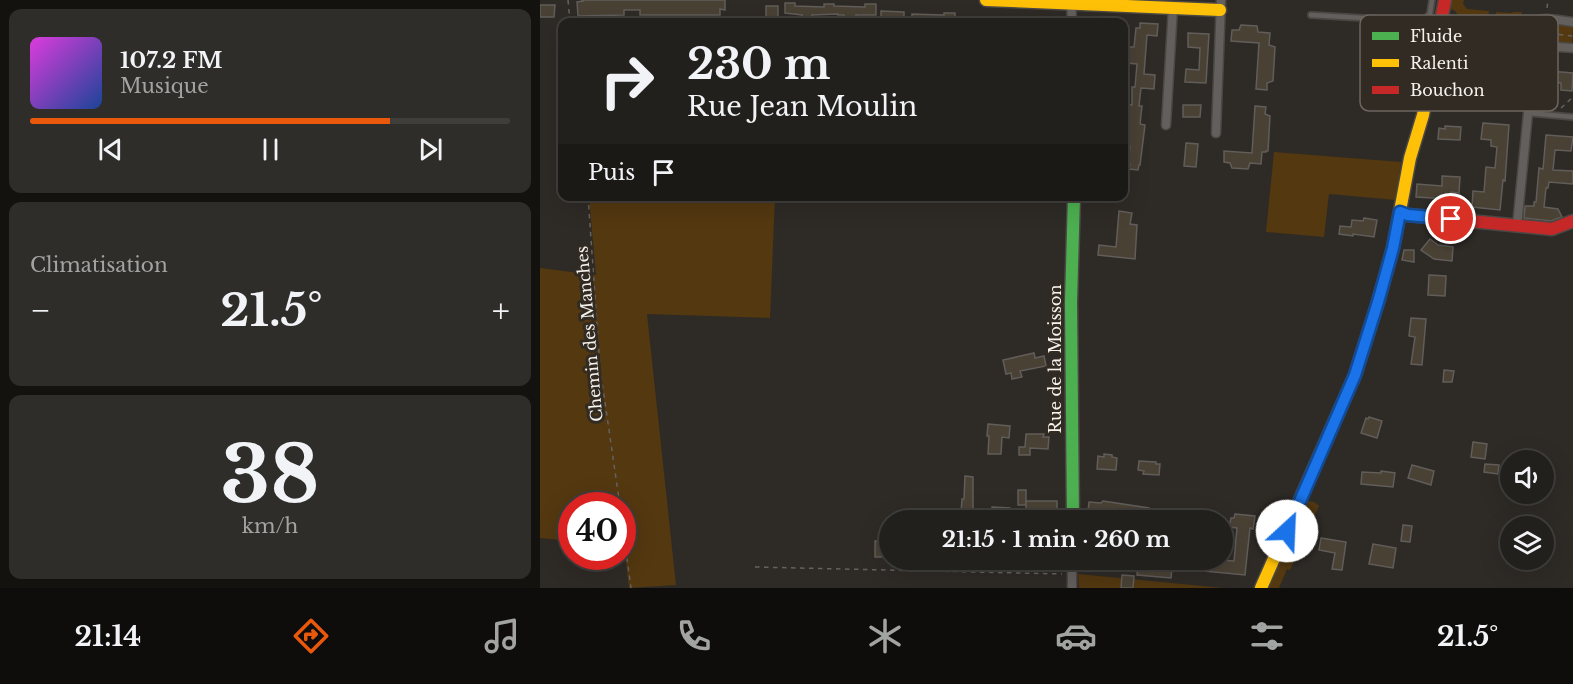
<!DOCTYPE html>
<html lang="fr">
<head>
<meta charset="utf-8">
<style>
	body { margin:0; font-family:"Libre Baskerville",serif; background:#2e2d29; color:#f1f3f6; height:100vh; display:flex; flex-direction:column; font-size:22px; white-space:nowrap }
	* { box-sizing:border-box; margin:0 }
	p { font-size:20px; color:#a2a3a3 }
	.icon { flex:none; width:33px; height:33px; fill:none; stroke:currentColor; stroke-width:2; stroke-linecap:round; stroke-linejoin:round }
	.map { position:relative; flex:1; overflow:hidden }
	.details { display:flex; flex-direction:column; gap:9px; padding:9px; background:#13120f; width:540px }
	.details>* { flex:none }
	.guide { position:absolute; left:18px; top:18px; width:570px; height:183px; border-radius:12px; box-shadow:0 6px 24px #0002,0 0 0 2px #3f3e3b; background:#22201c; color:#f1f3f6; overflow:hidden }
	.buttons { position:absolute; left:960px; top:450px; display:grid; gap:12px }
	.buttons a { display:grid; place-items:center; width:54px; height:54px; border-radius:50%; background:#22201c; box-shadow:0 6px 24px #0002,0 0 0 2px #3f3e3b; font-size:30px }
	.speed { position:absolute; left:18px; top:492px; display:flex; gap:12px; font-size:30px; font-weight:700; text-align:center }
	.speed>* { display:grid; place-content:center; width:78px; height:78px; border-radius:50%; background:#22201c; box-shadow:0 6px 24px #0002,0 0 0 2px #3f3e3b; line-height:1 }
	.speed .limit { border:9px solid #d22; background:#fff; color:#111 }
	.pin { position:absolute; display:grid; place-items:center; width:51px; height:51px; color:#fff; margin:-26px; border:3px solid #fff; border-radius:50%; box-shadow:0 2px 6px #0007 }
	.me { position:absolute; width:66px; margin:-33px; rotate:25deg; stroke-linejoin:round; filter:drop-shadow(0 0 4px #0008) }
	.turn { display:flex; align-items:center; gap:21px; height:126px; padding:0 30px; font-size:27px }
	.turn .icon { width:78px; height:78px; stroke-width:2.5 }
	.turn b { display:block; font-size:42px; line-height:51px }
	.then { display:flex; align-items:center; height:57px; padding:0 30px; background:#0003; gap:12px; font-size:22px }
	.big { font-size:45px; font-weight:700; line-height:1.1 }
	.details .widget { flex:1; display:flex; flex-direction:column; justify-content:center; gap:9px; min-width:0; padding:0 21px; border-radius:12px; background:#2e2d29 }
	.details .dial { align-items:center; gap:0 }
	.dial b { font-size:78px; line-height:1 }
	.song { display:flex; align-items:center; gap:18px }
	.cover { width:72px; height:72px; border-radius:9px; background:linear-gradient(135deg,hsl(300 70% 55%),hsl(220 70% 35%)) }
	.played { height:6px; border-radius:3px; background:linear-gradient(90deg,#ea580c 75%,#3f3e3b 75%) }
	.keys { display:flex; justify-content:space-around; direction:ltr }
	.heat { display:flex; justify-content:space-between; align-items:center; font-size:33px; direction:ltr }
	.trip { position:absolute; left:339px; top:510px; width:354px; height:60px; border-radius:30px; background:#22201c; box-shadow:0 6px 24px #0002,0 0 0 2px #3f3e3b; font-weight:700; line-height:60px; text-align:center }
	.dock { display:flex; height:96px; justify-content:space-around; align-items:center; background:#0e0d0b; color:#a2a3a3 }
	.dock .icon { width:42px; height:42px }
	.dock .on { color:#ea580c }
	.dock b { font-size:27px; color:#f1f3f6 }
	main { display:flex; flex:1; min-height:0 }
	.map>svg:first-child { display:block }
	.green { fill:#533810 }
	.building { fill:#4a4135; stroke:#605d5a; stroke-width:1.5 }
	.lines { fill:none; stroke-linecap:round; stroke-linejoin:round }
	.lane-casing { stroke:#4b4744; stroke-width:8 }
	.street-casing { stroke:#4b4744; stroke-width:11 }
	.fast-casing { stroke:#4b4744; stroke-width:15 }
	.slow-casing { stroke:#4b4744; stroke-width:15 }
	.jam-casing { stroke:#4b4744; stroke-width:15 }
	.path { stroke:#64615f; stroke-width:1.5; stroke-dasharray:4.5 4.5; stroke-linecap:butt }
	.lane { stroke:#625f5c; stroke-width:4.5 }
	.street { stroke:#625f5c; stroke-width:8 }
	.fast { stroke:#4caf50; stroke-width:12 }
	.slow { stroke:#ffc107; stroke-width:12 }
	.jam { stroke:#c62828; stroke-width:12 }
	.route-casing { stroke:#114b97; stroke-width:15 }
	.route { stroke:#1a73e8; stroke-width:10 }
	.labels { text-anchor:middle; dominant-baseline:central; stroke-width:6; stroke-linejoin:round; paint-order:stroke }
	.street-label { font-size:16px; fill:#f5f1eb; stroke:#312b23 }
	.key { fill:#312b23; stroke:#6c665f; stroke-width:1.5 }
	.key-label { font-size:16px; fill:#f5f1eb }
</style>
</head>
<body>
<main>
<section class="details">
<div class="widget">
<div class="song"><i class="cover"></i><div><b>107.2 FM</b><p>Musique</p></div></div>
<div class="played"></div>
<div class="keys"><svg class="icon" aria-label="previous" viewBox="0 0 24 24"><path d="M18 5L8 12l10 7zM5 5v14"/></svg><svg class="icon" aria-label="pause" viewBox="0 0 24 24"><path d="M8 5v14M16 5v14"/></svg><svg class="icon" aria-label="next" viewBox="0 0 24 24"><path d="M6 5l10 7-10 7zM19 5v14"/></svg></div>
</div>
<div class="widget"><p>Climatisation</p>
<div class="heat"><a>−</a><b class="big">21.5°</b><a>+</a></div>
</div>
<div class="widget dial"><b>38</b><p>km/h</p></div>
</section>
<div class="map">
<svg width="1033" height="588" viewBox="0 0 1033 588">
	<rect width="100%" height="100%" fill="#2e2a26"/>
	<!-- green -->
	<g class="green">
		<path d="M911,0h13l-1,4 4,5 22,2 -1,9 -29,-3 -4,-6 -6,-3z"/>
		<path d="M956,12l16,1 1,-1h9l-3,10 -1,2 -23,-2z"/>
		<path d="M1004,22l29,3 -1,21 -29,-4c-9,-6 -8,-14 1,-20z"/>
		<path d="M734,152l127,10 -5,38 -67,-6 -5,43 -58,-5z"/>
		<path d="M49,197h186l-5,121 -123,-4 29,271 -47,3 -5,-42h-1l-1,-40h-50l-1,35 -31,-3v-270l56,7z"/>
		<path d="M767,501l7,1 5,4 -29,64 -3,-1 -8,19h-13z"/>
		<path d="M538,574l145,14h-144z"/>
	</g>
	<!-- building -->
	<g class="building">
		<path d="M42,0h143v10l-5,-1v6h-80v-5h-16v5l-46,1 -1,-14 6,-1z"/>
		<path d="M245,3h10v3l29,1v-3h10v2l31,1v-3h11v11h-20v5l-12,-1v-4h-6v-1l-26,1v4h-10v-4l-17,-2z"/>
		<path d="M0,5h15l-1,12h-14z"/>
		<rect x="226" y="6" width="12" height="14"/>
		<path d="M341,11l23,1v9l-23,1z"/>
		<path d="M404,13h11v9h-43v-8l32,1z"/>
		<path d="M600,23l18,1 -1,12 -10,-1 -3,39 11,1 -1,14 -13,-1 -2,18h3l-2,18 5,1 -5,40h-1l-1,5 -9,-1 1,-5 -2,-1 2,-17 -4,-1 3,-22 -5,-2v-17l8,1v-18h3l2,-23 -11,-1 2,-16h6l2,-19h4z"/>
		<path d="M701,25l16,1 1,6 12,1 -1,12 6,2 -2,34 -6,2v7l-11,-1 3,-46 -28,-2 1,-11h7z"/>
		<path d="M648,33l21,1 -3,49 -21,-1 1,-13 13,1 1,-22 -12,-1z"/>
		<path d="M960,57l20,3 -1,4 20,3v-3l12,1 -1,6 23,2 -1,18 -11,-1v-7l-24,-3v5l-9,-1v-2l-11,-1 1,-7 -20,-2z"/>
		<path d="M643,105h18l-1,12h-17z"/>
		<path d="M715,106l11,1 -1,7 5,2 -2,35h-2v1h-4l-1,12 -11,-1 -2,6 -16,-1 -2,-5 -6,-1v-11l28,2z"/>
		<path d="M943,123l26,2 -4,56 -2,-1 -3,30 -28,-3 1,-16 11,1 2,-25 9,1 2,-21 -6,-1v-6l-10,-1z"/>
		<path d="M905,126l16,1 -1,13 -22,-1 1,-11 6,1z"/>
		<path d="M1006,135l27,2 -2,14 -16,-1 -2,20 20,1v13l-24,-2 -1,6h-2l-2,19 14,2 4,8 -11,4 -27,-3 1,-12h9v-4h2l3,-34 4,1z"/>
		<path d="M646,143l12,1 -2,23 -12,-1z"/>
		<path d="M902,176l18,1 -1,16 -8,-1 -1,7 -34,-2 1,-13 25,2z"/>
		<path d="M579,211l13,2 -2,11 7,1 -2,34 -37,-4 1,-10 17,2z"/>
		<path d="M824,218l13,2 -3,17 -21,-3v2l-14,-2 1,-8 11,1 1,-7 11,1z"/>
		<path d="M890,239l8,6 15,2 -1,14 -18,-2 -13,-9z"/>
		<path d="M864,250h10v12l-12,-2z"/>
		<path d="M889,275l17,1 -1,20 -17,-1z"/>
		<path d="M871,318l15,1 -4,46 -11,-1 4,-27 -6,-1z"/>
		<path d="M494,353l1,5 9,-2 2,10 -26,5 2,6 -10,2 -1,-6 -5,1 -3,-14z"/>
		<path d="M904,370l10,1 -2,11h-9z"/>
		<path d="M829,417l13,4 -5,17 -16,-5 5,-15 2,1z"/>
		<path d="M448,424l22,2 -1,12 -7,-1 -1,17h-13l1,-18h-2z"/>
		<path d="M486,434h18l-1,3h6l-1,12 -18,-1v7h-11v-8h6z"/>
		<path d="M933,442l14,2 -2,15 -14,-2z"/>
		<path d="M564,454l8,1v2l5,1 -1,12 -19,-1 1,-13 6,1z"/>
		<path d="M599,461l17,1v2h4l-1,11 -16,-1 1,-3 -6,-1z"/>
		<path d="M945,464l14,1 -1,9 -14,-2z"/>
		<path d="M872,465l22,6 -3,14 -23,-7z"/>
		<path d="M841,471l14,2 -2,14 -32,-3 1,-12 19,1z"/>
		<path d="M425,476l8,1v36l-12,-1 1,-13h2z"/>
		<rect x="478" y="490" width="8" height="15"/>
		<path d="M486,501h31v16h-23v-5h-8z"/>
		<path d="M563,501l46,7 -1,12 -18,-2 1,-4 -21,-2 -1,5 -20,-2 -1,5 -7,-1v-9l7,1 1,-9 12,1z"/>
		<path d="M452,507l18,1v12h-18z"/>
		<path d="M645,510l18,3v7h-19z"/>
		<path d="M695,514l20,2 -2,13 -3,-1 -5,47 -73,-7 -1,10 -34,-3 2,-15h80l15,1 3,-33 -8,-1 2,-9h3z"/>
		<path d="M863,525l9,1 -2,16 -9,-1z"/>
		<path d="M781,538l25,4 -4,28 -10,-1 3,-16 -16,-3z"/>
		<rect x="335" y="541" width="15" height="16"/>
		<path d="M833,544l23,4 -3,20 -24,-4z"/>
		<path d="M582,575l12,1 -1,12h-12z"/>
	</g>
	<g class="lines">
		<defs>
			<g id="lane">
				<path d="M771,15l105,6 9,-1 5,-7 2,-13"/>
				<path d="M988,113l45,4"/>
			</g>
			<g id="street">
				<path d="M531,0l1,22"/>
				<path d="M1033,22c-18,-2 -35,-9 -46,8l8,13 9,3 29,2"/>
				<path d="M626,125l7,-118"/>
				<path d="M676,133l5,-133"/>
				<path d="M977,226l11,-113 3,-6 8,-5"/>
				<path d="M532,588v-28"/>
			</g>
			<path id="fast" d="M533,520l-2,-218 3,-106"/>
			<g id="slow">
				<path d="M446,0l234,10"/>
				<path d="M901,21l86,9"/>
				<path d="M721,588l94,-213 23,-73 15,-54 17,-90 13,-43 3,-16"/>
			</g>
			<g id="jam">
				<path d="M886,99l19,-99"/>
				<path d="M860,212l8,3 144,14 21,-8"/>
			</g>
		</defs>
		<!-- lane casing -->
		<use href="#lane" class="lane-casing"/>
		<!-- street casing -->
		<use href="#street" class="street-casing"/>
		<!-- fast casing -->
		<use href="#fast" class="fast-casing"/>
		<!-- slow casing -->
		<use href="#slow" class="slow-casing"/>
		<!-- jam casing -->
		<use href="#jam" class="jam-casing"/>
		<!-- path -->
		<g class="path">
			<path d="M28,0l2,22"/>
			<path d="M1007,8l1,-8"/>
			<path d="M1005,38l1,-5 27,3"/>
			<path d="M1021,108l12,-11"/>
			<path d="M48,196l12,172 20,138"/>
			<path d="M82,522l9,66"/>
			<path d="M215,567l307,7"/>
		</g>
		<!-- lane -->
		<use href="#lane" class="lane"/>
		<!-- street -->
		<use href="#street" class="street"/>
		<!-- fast -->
		<use href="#fast" class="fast"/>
		<!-- slow -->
		<use href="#slow" class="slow"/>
		<!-- jam -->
		<use href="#jam" class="jam"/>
	</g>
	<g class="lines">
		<defs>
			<path id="route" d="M747,531l68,-156 23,-73 15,-54 7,-36 8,3 43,4"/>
		</defs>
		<!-- route casing -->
		<use href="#route" class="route-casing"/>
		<!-- route -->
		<use href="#route" class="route"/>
	</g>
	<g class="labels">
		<!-- street labels -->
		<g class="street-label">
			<text transform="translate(49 334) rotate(-95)">Chemin des Manches</text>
			<text transform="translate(515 359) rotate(-90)">Rue de la Moisson</text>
		</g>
	</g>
	<!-- legend -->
	<rect x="820" y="15" width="198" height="96" rx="9" class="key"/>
	<rect x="832" y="32" width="27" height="8" fill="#4caf50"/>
	<rect x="832" y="59" width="27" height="8" fill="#ffc107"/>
	<rect x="832" y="86" width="27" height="8" fill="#c62828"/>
	<g class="key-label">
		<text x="870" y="42">Fluide</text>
		<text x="870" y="69">Ralenti</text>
		<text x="870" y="96">Bouchon</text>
	</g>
</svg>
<div class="buttons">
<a><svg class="icon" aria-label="sound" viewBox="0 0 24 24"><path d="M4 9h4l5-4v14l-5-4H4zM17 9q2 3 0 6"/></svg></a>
<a><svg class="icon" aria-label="layers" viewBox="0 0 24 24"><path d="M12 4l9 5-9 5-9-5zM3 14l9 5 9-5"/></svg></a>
</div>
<div class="speed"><div class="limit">40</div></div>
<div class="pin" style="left:911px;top:219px;background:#d93025"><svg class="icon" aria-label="arrive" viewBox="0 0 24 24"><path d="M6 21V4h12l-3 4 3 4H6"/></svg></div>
<svg class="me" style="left:747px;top:531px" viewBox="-20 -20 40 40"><circle r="19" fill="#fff"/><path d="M0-13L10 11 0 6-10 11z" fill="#1a73e8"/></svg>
<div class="trip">21:15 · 1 min · 260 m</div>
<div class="guide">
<div class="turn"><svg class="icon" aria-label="right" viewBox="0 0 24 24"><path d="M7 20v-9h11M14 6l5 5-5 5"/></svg><div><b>230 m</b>Rue Jean Moulin</div></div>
<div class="then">Puis<svg class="icon" aria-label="arrive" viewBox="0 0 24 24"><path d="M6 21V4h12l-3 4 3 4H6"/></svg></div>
</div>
</div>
</main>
<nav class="dock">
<b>21:14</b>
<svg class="icon on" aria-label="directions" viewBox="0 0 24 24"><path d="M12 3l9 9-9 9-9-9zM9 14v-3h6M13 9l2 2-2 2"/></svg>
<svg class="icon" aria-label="music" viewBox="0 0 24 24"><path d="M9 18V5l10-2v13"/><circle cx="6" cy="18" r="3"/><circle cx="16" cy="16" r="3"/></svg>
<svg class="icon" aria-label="phone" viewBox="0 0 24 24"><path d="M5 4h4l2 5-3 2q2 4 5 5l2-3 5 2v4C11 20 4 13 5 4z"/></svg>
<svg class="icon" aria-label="climate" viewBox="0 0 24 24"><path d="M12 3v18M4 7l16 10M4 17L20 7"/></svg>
<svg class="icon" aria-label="car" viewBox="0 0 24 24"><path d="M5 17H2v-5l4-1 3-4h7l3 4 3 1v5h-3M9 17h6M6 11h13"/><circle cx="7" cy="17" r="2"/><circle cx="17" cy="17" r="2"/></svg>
<svg class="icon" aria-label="filters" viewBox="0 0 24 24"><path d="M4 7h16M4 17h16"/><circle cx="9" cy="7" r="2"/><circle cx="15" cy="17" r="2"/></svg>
<b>21.5°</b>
</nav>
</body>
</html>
